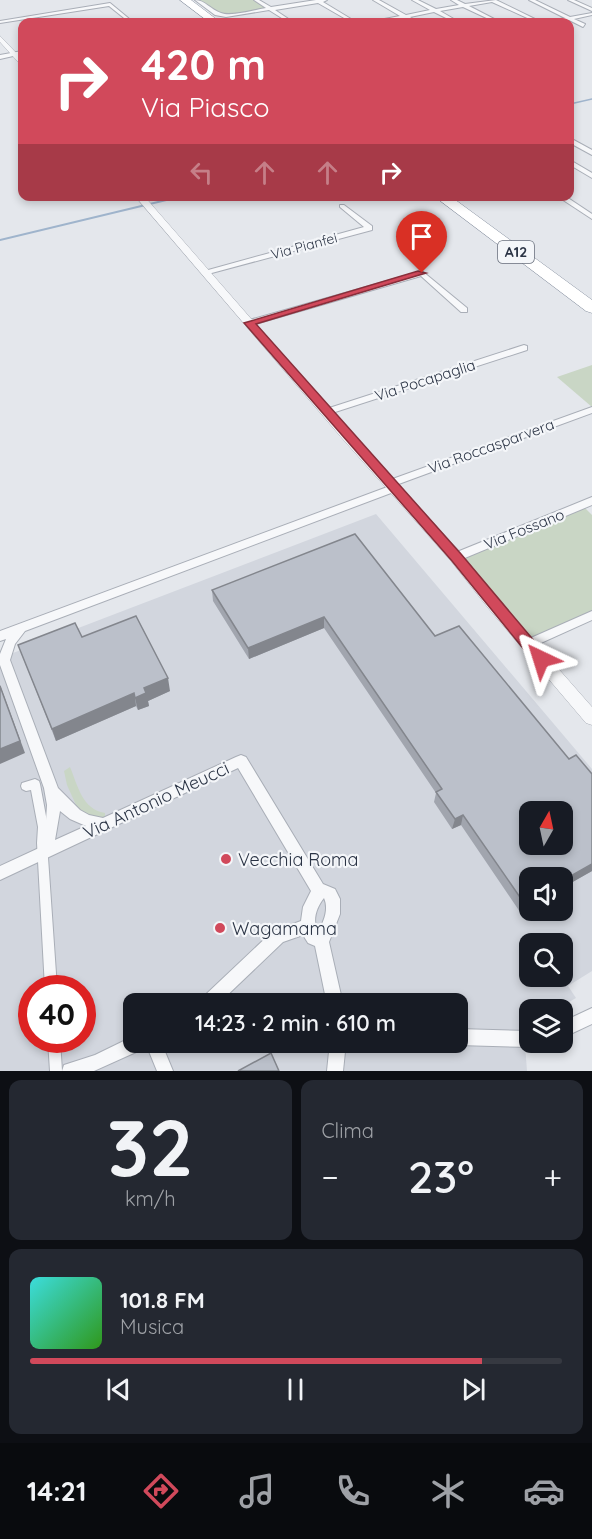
<!DOCTYPE html>
<html lang="it">
<head>
<meta charset="utf-8">
<style>
	body { margin:0; font-family:Quicksand,sans-serif; background:#242831; color:#f1f3f6; height:100vh; display:flex; flex-direction:column; font-size:22px; white-space:nowrap }
	* { box-sizing:border-box; margin:0 }
	p { font-size:20px; color:#9ea1a6 }
	.icon { flex:none; width:33px; height:33px; fill:none; stroke:currentColor; stroke-width:2; stroke-linecap:round; stroke-linejoin:round }
	.map { position:relative; height:1071px; overflow:hidden }
	.drawer { display:flex; flex-direction:column; gap:9px; padding:9px; background:#0d0f14; flex:1 }
	.drawer>* { flex:none }
	.guide { position:absolute; left:18px; top:18px; width:556px; height:183px; border-radius:12px; box-shadow:0 3px 9px #0003; background:#d1495b; color:#fff; overflow:hidden }
	.needle { width:39px; rotate:9deg }
	.controls { position:absolute; left:519px; top:801px; display:grid; gap:12px }
	.controls a { display:grid; place-items:center; width:54px; height:54px; border-radius:12px; background:#171b24; box-shadow:0 3px 9px #0003; font-size:30px }
	.speed { position:absolute; left:18px; top:975px; display:flex; gap:12px; font-size:30px; font-weight:700; text-align:center }
	.speed>* { display:grid; place-content:center; width:78px; height:78px; border-radius:50%; background:#171b24; box-shadow:0 3px 9px #0003; line-height:1 }
	.speed .limit { border:9px solid #d22; background:#fff; color:#111 }
	.pin { position:absolute; display:grid; place-items:center; width:51px; height:51px; color:#fff; margin:-62px -26px; border-radius:50% 50% 50% 0; rotate:-45deg; box-shadow:0 0 6px #0007 }
	.pin .icon { rotate:45deg }
	.me { position:absolute; width:66px; margin:-33px; rotate:319deg; stroke-linejoin:round; filter:drop-shadow(0 0 4px #0008) }
	.turn { display:flex; align-items:center; gap:21px; height:126px; padding:0 24px; font-size:27px }
	.turn .icon { width:78px; height:78px; stroke-width:2.5 }
	.turn b { display:block; font-size:42px; line-height:51px }
	.lanes { display:flex; align-items:center; height:57px; padding:0 24px; background:#0003; justify-content:center; gap:30px; direction:ltr }
	.lanes .off { opacity:.35 }
	.big { font-size:45px; font-weight:600; line-height:1.1 }
	.drawer .tile { flex:1; display:flex; flex-direction:column; justify-content:center; gap:9px; min-width:0; padding:0 21px; border-radius:12px; background:#242831 }
	.drawer .dial { align-items:center; gap:0 }
	.dial b { font-size:78px; line-height:1 }
	.song { display:flex; align-items:center; gap:18px }
	.cover { width:72px; height:72px; border-radius:9px; background:linear-gradient(135deg,hsl(180 70% 55%),hsl(110 70% 35%)) }
	.played { height:6px; border-radius:3px; background:linear-gradient(90deg,#d1495b 85%,#363941 85%) }
	.keys { display:flex; justify-content:space-around; direction:ltr }
	.heat { display:flex; justify-content:space-between; align-items:center; font-size:33px; direction:ltr }
	.drawer .tiles { flex:1; display:grid; gap:9px; grid-template-columns:1fr 1fr }
	.tile:last-child { grid-column:span 2 }
	.trip { position:absolute; left:123px; top:993px; width:345px; height:60px; border-radius:12px; background:#171b24; box-shadow:0 3px 9px #0003; font-weight:600; line-height:60px; text-align:center }
	.tab-bar { display:flex; height:96px; justify-content:space-around; align-items:center; background:#090b0e; color:#9ea1a6 }
	.tab-bar .icon { width:42px; height:42px }
	.tab-bar .current { color:#d1495b }
	.tab-bar b { font-size:27px; color:#f1f3f6 }
	.map>svg:first-child { display:block }
	.built { fill:#d2d6de; fill-rule:evenodd }
	.green { fill:#c9d6c5 }
	.lines { fill:none; stroke-linecap:round; stroke-linejoin:round }
	.stream-far1 { stroke:#9fb4cc; stroke-width:1.5 }
	.stream { stroke:#9fb4cc; stroke-width:2 }
	.pedestrian-casing { stroke:#a9aeb7; stroke-width:2 }
	.minor-casing { stroke:#a9aeb7; stroke-width:2 }
	.tertiary-casing { stroke:#a9aeb7; stroke-width:1 }
	.motorway-casing { stroke:#8b94a3; stroke-width:1 }
	.pedestrian { fill:#f7f8fa; fill-rule:evenodd }
	.minor { fill:#f7f8fa; fill-rule:evenodd }
	.tertiary { fill:#f7f8fa; fill-rule:evenodd }
	.motorway { fill:#fff; fill-rule:evenodd }
	.wall { fill:#a1a5ae }
	.shaded-wall { fill:#83868d }
	.building { fill:#bbc0ca; stroke:#83868d; stroke-width:1.5; fill-rule:evenodd }
	.route { fill:#d1495b; stroke:#882f3b; stroke-width:1.5 }
	.poi-dot { fill:#d1495b; stroke:#f4f6f9; stroke-width:2 }
	.labels { text-anchor:middle; dominant-baseline:central; stroke-width:4.5; stroke-linejoin:round; paint-order:stroke }
	.far-street-label { font-size:14px; fill:#2b3445; stroke:#f4f6f9 }
	.shield { fill:#f4f6f9; stroke:#676e7b; stroke-width:1.5 }
	.shield-label { font-size:14px; font-weight:bold; fill:#2b3445 }
	.street-label { font-size:15px; fill:#2b3445; stroke:#f4f6f9 }
	.near-street-label { font-size:18px; fill:#2b3445; stroke:#f4f6f9 }
	.near-poi-label { font-size:18px; fill:#2b3445; stroke:#f4f6f9; text-anchor:start }
</style>
</head>
<body>
<div class="map">
<svg width="592" height="1071" viewBox="0 0 592 1071">
	<rect width="100%" height="100%" fill="#e4e7ec"/>
	<!-- built -->
	<path class="built" d="M376,514l216,255v202l-24,15 8,12 -19,11 -27,1 -1,17 -5,4 3,40h-527v-413zM530,812h32v32h-32zM530,878h32v32h-32zM530,944h32v32h-32zM32,988h50v52h-50zM134,1004h324v38h-324z"/>
	<!-- green -->
	<g class="green">
		<path d="M199,0h55l14,9 -36,6 -13,-1z"/>
		<path d="M592,365v42l-35,-30z"/>
		<path d="M585,508l7,7v97l-59,27 -69,-81z"/>
		<path d="M70,767c8,19 12,42 35,46v5l-3,1 -22,-5 -13,-29 -3,-14z"/>
	</g>
	<g class="lines">
		<!-- stream-far1 -->
		<path class="stream-far1" d="M570,104l22,-5"/>
		<!-- stream -->
		<path class="stream" d="M0,240l183,-44"/>
		<defs>
			<g id="pedestrian">
				<path d="M35,779l4,2 1,3 8,43 -1,16 10,145h-12l-8,-145 1,-16 -7,-37 -5,1 -4,-2 -1,-3 1,-3z"/>
				<path d="M48,1040h12l2,31h-12z"/>
			</g>
			<g id="minor">
				<path d="M195,0c10,0 16,10 26,13 10,4 33,-3 45,-5l-12,-8h5l12,7 45,-7h11l-4,2 33,20h-5l-33,-19 -43,7 18,12h-5l-19,-12 -43,7 -11,-2z"/>
				<path d="M373,0h6l27,15 24,-5 -18,-10h6l18,9 23,-4 -8,-5h6l8,4 31,-4 45,22h-5l-44,-20 -23,4 31,16h-5l-32,-15 -23,4 19,11h-5l-20,-10 -24,5 8,5h-5l-8,-4 -33,4 2,-1 26,-5z"/>
				<path d="M529,0h6l35,17 22,-4v2l-18,4 11,5 -2,3 -14,-7 -19,2v-1l15,-3z"/>
				<path d="M568,0h6l18,8v3z"/>
				<path d="M110,3l23,19h-4l-20,-16 -109,17v-2z"/>
				<path d="M22,51v3l-22,5v-4z"/>
				<path d="M570,138l22,12v5l-22,-12z"/>
				<path d="M570,160l22,13v5l-22,-13z"/>
				<path d="M557,196h8l27,18v5z"/>
				<path d="M340,205h4l28,21v4l-164,44 -7,-2 163,-45 -24,-20z"/>
				<path d="M422,271l45,37v4h-6l-40,-36 -169,49h-3l-4,-2 1,-2z"/>
				<path d="M524,345l3,1v4l-198,64h-6l-2,-2 2,-2z"/>
				<path d="M592,407v6l-196,72 4,3 -1,2 -374,141 -10,13 -5,16 48,128 22,22 9,5 14,3 133,-61 5,-2 5,2 77,127 12,5 5,10v15l-11,28 14,62h-16l-12,-58 -7,-3 -5,-8 -20,7 -65,62h-20l3,-5 72,-68 28,-10 2,-14 8,-16 -73,-123 -238,112v-14l39,-18 7,-27 1,-16 -3,-17 -44,-123v-11l6,-15 -6,2v-10l390,-145 -4,-3 1,-2zM60,811l10,8 16,7 -31,14zM324,898c5,11 0,23 -6,34 -6,-11 -2,-24 6,-34z"/>
				<path d="M592,497v8l-132,55h-8l-1,-3 1,-3z"/>
				<path d="M592,611v9l-60,27 -4,2 -4,-2 -2,-3 2,-3z"/>
				<path d="M592,1008v16l-30,14v-16z"/>
				<path d="M458,1029l72,2v11h7l-7,5 -72,-2 -6,-3h6z"/>
				<path d="M134,1036v6h27l12,29h-16l-11,-27 -1,4 -51,23h-32l2,-6 31,-10z"/>
				<path d="M330,1042h16l-3,29h-16z"/>
			</g>
			<g id="tertiary">
				<path d="M0,36l22,23v6l-2,-1 -20,-22z"/>
				<path d="M135,196h9l205,235 112,122 38,48 93,106v18l-6,-2 -97,-114 -38,-48 -110,-124z"/>
			</g>
			<g id="motorway">
				<path d="M180,0h11l29,22h-11z"/>
				<path d="M434,196h16l142,104v13l-6,-2z"/>
			</g>
		</defs>
		<!-- pedestrian casing -->
		<use href="#pedestrian" class="pedestrian-casing"/>
		<!-- minor casing -->
		<use href="#minor" class="minor-casing"/>
		<!-- tertiary casing -->
		<use href="#tertiary" class="tertiary-casing"/>
		<!-- motorway casing -->
		<use href="#motorway" class="motorway-casing"/>
		<!-- pedestrian -->
		<use href="#pedestrian" class="pedestrian"/>
		<!-- minor -->
		<use href="#minor" class="minor"/>
		<!-- tertiary -->
		<use href="#tertiary" class="tertiary"/>
		<!-- motorway -->
		<use href="#motorway" class="motorway"/>
	</g>
	<!-- wall -->
	<g class="wall">
		<path d="M212,590l223,46 134,123 23,15v97l-30,17 -32,-10v29l-10,5 -59,-87 -9,4 -18,-27 2,-9 -112,-165 -75,31 -36,-58z"/>
		<path d="M82,637l88,54 -22,10 1,5 -11,4 -2,-4 -80,35 -38,-96z"/>
	</g>
	<!-- shaded-wall -->
	<g class="shaded-wall">
		<path d="M324,617v11l-75,31 -1,-11z"/>
		<path d="M168,678l2,13 -22,10 1,5 -11,4 -3,-12 9,-10z"/>
		<path d="M0,685l25,68 -25,11z"/>
		<path d="M134,693l2,13 -80,35 -4,-12z"/>
		<path d="M463,815l-2,10 -9,4 3,-10z"/>
		<path d="M592,864v7l-30,17v-7z"/>
		<path d="M530,900v7l-10,5 4,-9z"/>
	</g>
	<!-- building -->
	<g class="building">
		<path d="M355,534l80,102 24,-10 110,133 7,-4 16,19v90l-30,17v-3h-32v22l-6,3 -61,-88 -8,4 -19,-27 6,-3 -118,-172 -76,31 -36,-58zM530,812h32v32h-32z"/>
		<path d="M136,616l32,62 -24,10 2,5 -11,5 -1,-5 -82,36 -34,-84 57,-22 7,14z"/>
		<path d="M0,686l20,55 -20,8z"/>
		<path d="M271,1053l8,18h-41z"/>
	</g>
	<!-- route -->
	<path class="route" d="M418,271l8,2 -170,51 205,230 85,101 2,4 -2,4 -5,2 -6,-2 -83,-102 -208,-238z"/>
	<!-- markers -->
	<g class="poi-dot">
		<circle cx="226" cy="859" r="6"/>
		<circle cx="220" cy="928" r="6"/>
	</g>
	<g class="labels">
		<!-- far-street labels -->
		<g class="far-street-label">
			<text transform="translate(304 246) rotate(-15)">Via Pianfei</text>
		</g>
		<!-- shield labels -->
		<rect class="shield" x="498" y="241" width="36" height="22" rx="4.5"/>
		<g class="shield-label">
			<text x="516" y="252">A12</text>
		</g>
		<!-- street labels -->
		<g class="street-label">
			<text transform="translate(425 380) rotate(-18)">Via Pocapaglia</text>
			<text transform="translate(491 446) rotate(-20)">Via Roccasparvera</text>
			<text transform="translate(524 529) rotate(-22)">Via Fossano</text>
		</g>
		<!-- near-street labels -->
		<g class="near-street-label">
			<text transform="translate(156 800) rotate(-25)">Via Antonio Meucci</text>
		</g>
		<!-- near-poi labels -->
		<g class="near-poi-label">
			<text x="238" y="859">Vecchia Roma</text>
			<text x="232" y="928">Wagamama</text>
		</g>
	</g>
</svg>
<div class="controls">
<a><svg class="needle" viewBox="-14 -14 28 28"><path d="M0-13l5 13h-10z" fill="#e53935"/><path d="M0 13l5-13h-10z" fill="#9ea1a6"/></svg></a>
<a><svg class="icon" aria-label="sound" viewBox="0 0 24 24"><path d="M4 9h4l5-4v14l-5-4H4zM17 9q2 3 0 6"/></svg></a>
<a><svg class="icon" aria-label="search" viewBox="0 0 24 24"><circle cx="10" cy="10" r="6"/><path d="M15 15l6 6"/></svg></a>
<a><svg class="icon" aria-label="layers" viewBox="0 0 24 24"><path d="M12 4l9 5-9 5-9-5zM3 14l9 5 9-5"/></svg></a>
</div>
<div class="speed"><div class="limit">40</div></div>
<div class="pin" style="left:422px;top:273px;background:#d93025"><svg class="icon" aria-label="arrive" viewBox="0 0 24 24"><path d="M6 21V4h12l-3 4 3 4H6"/></svg></div>
<svg class="me" style="left:541px;top:659px" viewBox="-20 -20 40 40"><path d="M0-17L14 15 0 8-14 15z" fill="#d1495b" stroke="#fff" stroke-width="4"/></svg>
<div class="trip">14:23 · 2 min · 610 m</div>
<div class="guide">
<div class="turn"><svg class="icon" aria-label="right" viewBox="0 0 24 24"><path d="M7 20v-9h11M14 6l5 5-5 5"/></svg><div><b>420 m</b>Via Piasco</div></div>
<div class="lanes"><svg class="icon off" aria-label="left" viewBox="0 0 24 24"><path d="M17 20v-9H6M10 6l-5 5 5 5"/></svg><svg class="icon off" aria-label="ahead" viewBox="0 0 24 24"><path d="M12 20V5M6 11l6-6 6 6"/></svg><svg class="icon off" aria-label="ahead" viewBox="0 0 24 24"><path d="M12 20V5M6 11l6-6 6 6"/></svg><svg class="icon" aria-label="right" viewBox="0 0 24 24"><path d="M7 20v-9h11M14 6l5 5-5 5"/></svg></div>
</div>
</div>
<section class="drawer">
<div class="tiles">
<div class="tile dial"><b>32</b><p>km/h</p></div>
<div class="tile"><p>Clima</p>
<div class="heat"><a>−</a><b class="big">23°</b><a>+</a></div>
</div>
<div class="tile">
<div class="song"><i class="cover"></i><div><b>101.8 FM</b><p>Musica</p></div></div>
<div class="played"></div>
<div class="keys"><svg class="icon" aria-label="previous" viewBox="0 0 24 24"><path d="M18 5L8 12l10 7zM5 5v14"/></svg><svg class="icon" aria-label="pause" viewBox="0 0 24 24"><path d="M8 5v14M16 5v14"/></svg><svg class="icon" aria-label="next" viewBox="0 0 24 24"><path d="M6 5l10 7-10 7zM19 5v14"/></svg></div>
</div>
</div>
</section>
<nav class="tab-bar">
<b>14:21</b>
<svg class="icon current" aria-label="directions" viewBox="0 0 24 24"><path d="M12 3l9 9-9 9-9-9zM9 14v-3h6M13 9l2 2-2 2"/></svg>
<svg class="icon" aria-label="music" viewBox="0 0 24 24"><path d="M9 18V5l10-2v13"/><circle cx="6" cy="18" r="3"/><circle cx="16" cy="16" r="3"/></svg>
<svg class="icon" aria-label="phone" viewBox="0 0 24 24"><path d="M5 4h4l2 5-3 2q2 4 5 5l2-3 5 2v4C11 20 4 13 5 4z"/></svg>
<svg class="icon" aria-label="climate" viewBox="0 0 24 24"><path d="M12 3v18M4 7l16 10M4 17L20 7"/></svg>
<svg class="icon" aria-label="car" viewBox="0 0 24 24"><path d="M5 17H2v-5l4-1 3-4h7l3 4 3 1v5h-3M9 17h6M6 11h13"/><circle cx="7" cy="17" r="2"/><circle cx="17" cy="17" r="2"/></svg>
</nav>
</body>
</html>
